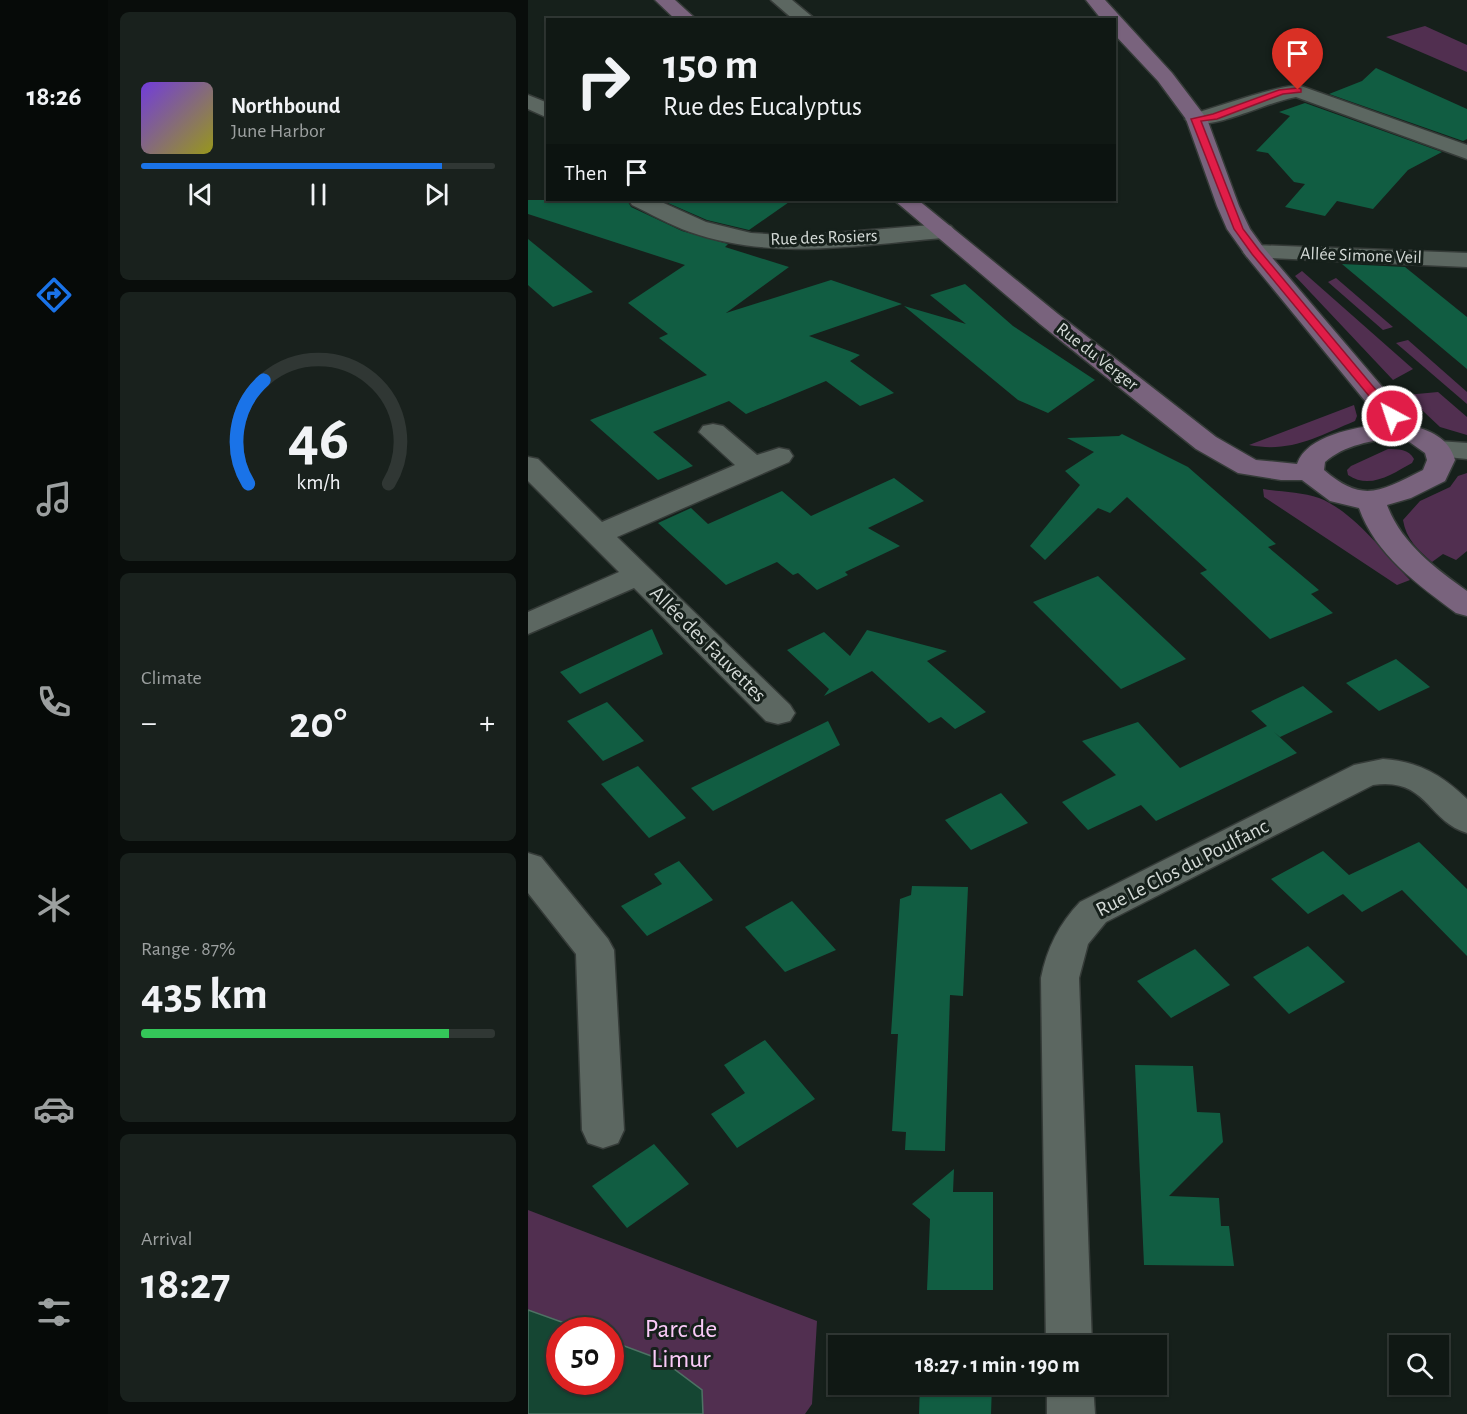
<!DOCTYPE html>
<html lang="en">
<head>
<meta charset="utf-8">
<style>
	body { margin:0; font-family:"Alegreya Sans",sans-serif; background:#19211d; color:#f1f3f6; height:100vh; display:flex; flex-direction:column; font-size:22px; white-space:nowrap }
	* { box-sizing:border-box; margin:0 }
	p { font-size:20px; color:#9ca0a0 }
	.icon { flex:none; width:33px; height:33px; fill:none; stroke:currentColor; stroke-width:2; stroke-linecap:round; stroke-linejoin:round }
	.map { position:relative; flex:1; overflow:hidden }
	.details { display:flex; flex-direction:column; gap:12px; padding:12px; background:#090d0b; width:420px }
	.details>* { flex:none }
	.hud { position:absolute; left:18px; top:18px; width:570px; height:183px; border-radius:0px; box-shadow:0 2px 4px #0004,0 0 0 2px #303734; background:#101814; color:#f1f3f6; overflow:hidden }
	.fabs { position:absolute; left:861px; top:1335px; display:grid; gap:12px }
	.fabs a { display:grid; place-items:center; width:60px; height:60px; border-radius:0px; background:#101814; box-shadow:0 2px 4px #0004,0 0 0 2px #303734; font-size:30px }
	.speed { position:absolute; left:18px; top:1317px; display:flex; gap:12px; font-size:30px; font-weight:700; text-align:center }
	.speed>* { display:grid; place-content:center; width:78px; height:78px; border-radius:50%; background:#101814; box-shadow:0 2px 4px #0004,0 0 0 2px #303734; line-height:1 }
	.speed .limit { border:9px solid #d22; background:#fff; color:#111 }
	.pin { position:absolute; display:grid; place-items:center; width:51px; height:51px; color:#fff; margin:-62px -26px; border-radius:50% 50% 50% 0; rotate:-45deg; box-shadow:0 0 6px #0007 }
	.pin .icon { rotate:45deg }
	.me { position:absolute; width:66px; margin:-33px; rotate:320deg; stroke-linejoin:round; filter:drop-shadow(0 0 4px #0008) }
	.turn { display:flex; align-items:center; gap:21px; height:126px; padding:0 18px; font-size:27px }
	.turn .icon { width:78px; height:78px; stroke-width:2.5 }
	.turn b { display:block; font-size:42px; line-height:51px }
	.then { display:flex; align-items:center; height:57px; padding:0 18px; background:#0003; gap:12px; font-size:22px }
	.big { font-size:45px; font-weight:700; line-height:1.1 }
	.details .card { flex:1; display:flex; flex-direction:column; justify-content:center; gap:9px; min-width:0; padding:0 21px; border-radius:9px; background:#19211d }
	.details .dial { align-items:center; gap:0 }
	.dial svg { height:156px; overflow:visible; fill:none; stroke:#303734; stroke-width:7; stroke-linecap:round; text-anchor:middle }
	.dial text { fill:#f1f3f6; stroke:none }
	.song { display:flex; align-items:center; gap:18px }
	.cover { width:72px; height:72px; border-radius:9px; background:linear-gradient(135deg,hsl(260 70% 55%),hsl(60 70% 35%)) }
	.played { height:6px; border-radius:3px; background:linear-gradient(90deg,#1a73e8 85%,#303734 85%) }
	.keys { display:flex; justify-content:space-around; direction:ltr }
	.heat { display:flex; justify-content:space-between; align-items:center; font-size:33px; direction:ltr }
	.charge { height:9px; border-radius:4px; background:linear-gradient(90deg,#34c759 87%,#303734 0) }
	.trip { position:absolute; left:300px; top:1335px; width:339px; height:60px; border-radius:0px; background:#101814; box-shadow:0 2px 4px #0004,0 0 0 2px #303734; font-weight:700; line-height:60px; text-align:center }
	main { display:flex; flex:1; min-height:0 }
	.dock { display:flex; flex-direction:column; width:108px; justify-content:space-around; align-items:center; background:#060a08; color:#9ca0a0 }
	.dock .icon { width:42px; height:42px }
	.dock .current { color:#1a73e8 }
	.dock b { font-size:27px; color:#f1f3f6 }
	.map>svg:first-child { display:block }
	.green { fill:#512f50; fill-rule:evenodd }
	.water { fill:#154633; stroke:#4e7264; stroke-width:1.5 }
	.building { fill:#115d42 }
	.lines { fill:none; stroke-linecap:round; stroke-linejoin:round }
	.street-casing { stroke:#353b38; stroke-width:3 }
	.secondary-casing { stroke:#353b38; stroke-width:3 }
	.street { fill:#5c6761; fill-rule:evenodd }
	.secondary { fill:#79637d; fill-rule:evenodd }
	.route { fill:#e11d48; stroke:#92132f; stroke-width:1.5 }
	.labels { text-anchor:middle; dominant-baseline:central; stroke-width:6; stroke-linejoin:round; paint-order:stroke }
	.far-street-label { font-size:18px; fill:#d4dad7; stroke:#16201b }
	.street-label { font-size:21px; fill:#d4dad7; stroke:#16201b }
	.near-park-label { font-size:26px; fill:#facaf8; stroke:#16201b }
</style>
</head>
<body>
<main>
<nav class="dock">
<b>18:26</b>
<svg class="icon current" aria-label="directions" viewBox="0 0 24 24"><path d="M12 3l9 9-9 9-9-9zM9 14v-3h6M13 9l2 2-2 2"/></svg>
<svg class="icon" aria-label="music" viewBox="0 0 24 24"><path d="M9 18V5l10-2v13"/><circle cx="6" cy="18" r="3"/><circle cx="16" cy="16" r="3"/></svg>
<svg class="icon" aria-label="phone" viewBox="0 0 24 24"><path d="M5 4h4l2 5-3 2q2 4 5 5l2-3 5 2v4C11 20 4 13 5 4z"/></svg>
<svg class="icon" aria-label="climate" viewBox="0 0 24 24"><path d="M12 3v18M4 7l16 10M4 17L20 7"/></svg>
<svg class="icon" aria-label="car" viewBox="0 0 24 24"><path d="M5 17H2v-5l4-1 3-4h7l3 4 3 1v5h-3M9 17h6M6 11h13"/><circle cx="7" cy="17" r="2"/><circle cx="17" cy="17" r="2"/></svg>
<svg class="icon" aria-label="filters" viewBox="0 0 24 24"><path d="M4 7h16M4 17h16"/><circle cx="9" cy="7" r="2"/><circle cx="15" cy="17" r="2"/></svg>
</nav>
<section class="details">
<div class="card">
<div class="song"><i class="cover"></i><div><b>Northbound</b><p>June Harbor</p></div></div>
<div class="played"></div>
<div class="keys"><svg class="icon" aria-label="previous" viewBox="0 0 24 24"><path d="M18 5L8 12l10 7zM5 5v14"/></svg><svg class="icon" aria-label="pause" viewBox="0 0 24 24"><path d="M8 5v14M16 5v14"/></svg><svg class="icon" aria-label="next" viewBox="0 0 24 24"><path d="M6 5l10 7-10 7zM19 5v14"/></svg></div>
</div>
<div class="card dial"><svg viewBox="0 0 100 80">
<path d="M14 69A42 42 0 1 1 86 69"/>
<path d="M14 69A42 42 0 0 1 22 16" stroke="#1a73e8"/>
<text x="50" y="56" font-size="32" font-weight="700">46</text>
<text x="50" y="72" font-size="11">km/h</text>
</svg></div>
<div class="card"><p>Climate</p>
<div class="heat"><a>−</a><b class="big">20°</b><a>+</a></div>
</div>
<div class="card"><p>Range · 87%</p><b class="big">435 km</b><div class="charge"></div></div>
<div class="card"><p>Arrival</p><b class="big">18:27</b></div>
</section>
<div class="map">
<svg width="939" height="1414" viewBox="0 0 939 1414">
	<rect width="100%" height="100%" fill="#16201b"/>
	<!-- green -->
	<g class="green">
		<path d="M897,26l42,19v27l-81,-35z"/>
		<path d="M774,271l111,98 -20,11 -98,-104z"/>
		<path d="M808,278l57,49 -10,3 -55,-48z"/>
		<path d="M880,340l59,52v12l-71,-61z"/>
		<path d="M910,392l29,25v18l-27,-8 -34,-32z"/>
		<path d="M826,405l3,11 -2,5c-38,16 -65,32 -106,24z"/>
		<path d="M860,449c10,0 21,0 26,10l-2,4c-20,11 -42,27 -64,12l-1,-5 4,-4z"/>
		<path d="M939,473v78l-11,9 -13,-6 -11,8c-14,-12 -26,-23 -29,-42l17,-19 30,-14 8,-11z"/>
		<path d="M735,489c17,3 39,3 56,9 34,13 65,55 91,82l-13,5 -133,-88z"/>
		<path d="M0,1210l289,111 -5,83 -7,10h-277zM32,1330h50v52h-50z"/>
	</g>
	<!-- water -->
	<path class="water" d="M0,1310l56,20h-24v52h50l1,-41 51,19 40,30 1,24h-175z"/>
	<!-- building -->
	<g class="building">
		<path d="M848,68l91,41v30l-4,2 -134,-47 33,-13z"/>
		<path d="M777,103l137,49 -34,18 -35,39 -36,-8 -12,15 -40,-9 20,-23 -11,-2 -26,-29 -12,-2 34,-35 -11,-4z"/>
		<path d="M0,200h99l4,7 51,24 46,13 -3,3 64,20 -63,46 105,-33 71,24 -93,32 51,19 -10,6 44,32 -34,13 -34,-25 -80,33 -17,-13 -76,31 40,34 -35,14 -68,-60 117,-45 -48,-37 9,-4 -40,-31 57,-38 -157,-51z"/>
		<path d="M133,200h131l-43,30 -42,-10z"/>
		<path d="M0,239l65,53 -40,15 -25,-22z"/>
		<path d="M814,264l63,3 62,50v52z"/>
		<path d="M437,284l48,42 82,54 -47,33 -30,-13 -114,-94 62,18 -36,-29z"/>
		<path d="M594,434l66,33 88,77 -8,3 51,43 -8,4 22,19 -63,26 -70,-66 7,-3 -80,-73 -17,16 -12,-5 -53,52 -15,-14 50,-61 -15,-14 29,-19 -27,-14 52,-2z"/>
		<path d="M366,478l30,23 -56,27 32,18 -55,26 3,3 -31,15 -19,-17 -5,2 -16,-13 -51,23 -68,-62 33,-15 17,16 74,-33 29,25z"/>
		<path d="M570,576l88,83 -65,30 -88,-87z"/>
		<path d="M124,629l11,25 -83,40 -20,-22z"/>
		<path d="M339,630l80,21 -20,10 59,51 -31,17 -14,-12 -12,6 -57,-52 -48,25 5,-7 -42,-39 37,-18 26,24z"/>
		<path d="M868,659l34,28 -51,24 -33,-28z"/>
		<path d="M775,686l30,26 -53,25 -6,-5 23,21 -141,68 -15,-16 -53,25 -26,-28 54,-27 -34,-34 56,-19 42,46 87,-42 -16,-15z"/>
		<path d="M79,702l37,39 -41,20 -36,-40z"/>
		<path d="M300,721l12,24 -127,66 -22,-23z"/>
		<path d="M110,766l48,52 -37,20 -48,-54z"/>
		<path d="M473,793l27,30 -57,27 -26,-30z"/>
		<path d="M891,842l48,47v67l-65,-66 -40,22 -19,-18 -35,20 -37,-35 52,-28 26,24z"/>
		<path d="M151,861l34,39 -66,36 -26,-30 41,-22 -8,-10z"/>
		<path d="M384,886l56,1 -5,109 -13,-1 -5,156 -40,-1 1,-18 -14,-1 6,-97h-7l9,-135 11,-4z"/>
		<path d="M264,901l44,49 -51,22 -40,-45z"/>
		<path d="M780,946l37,36 -56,32 -36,-37z"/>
		<path d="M667,949l35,36 -59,33 -34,-37z"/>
		<path d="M237,1040l50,59 -78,49 -26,-34 34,-21 -21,-28z"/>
		<path d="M607,1065l58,1 4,46 23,1 3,29 -54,54 50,2 2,28h8l5,40 -90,-1z"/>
		<path d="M126,1144l35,40 -62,44 -35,-42z"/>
		<path d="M426,1169l-1,23h40v98h-66l3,-71 -18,-15z"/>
		<path d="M392,1384h72l-1,30h-72z"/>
	</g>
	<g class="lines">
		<defs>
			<g id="street">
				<path d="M243,0h21l24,20h-22z"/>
				<path d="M770,85l169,60v14l-171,-62c-30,5 -80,33 -107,26l-4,-4 4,-4c36,-10 72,-25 109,-30z"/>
				<path d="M0,95l20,8v15l-20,-9z"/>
				<path d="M101,200h28l49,22 45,11 47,3 145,-12 8,2 4,5 -4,5 -8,2c-84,7 -171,23 -253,-6 -20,-7 -39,-18 -58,-27z"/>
				<path d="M727,245l212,8v14l-220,-10 -4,-5 4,-5z"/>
				<path d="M185,424l10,2 34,29 22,-7 10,2 4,6 -4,6 -172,75 173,168 5,8 -5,8 -12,3 -12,-3 -132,-133 -106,46v-22l91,-40 -91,-91v-24l10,2 64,63 133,-57 -36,-33 4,-6z"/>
				<path d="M910,441l29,2v16l-39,-4 -4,-6 4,-6z"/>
				<path d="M855,759c35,2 59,16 84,40v34c-40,-12 -40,-56 -94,-48l-267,137 -18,22 -9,34 13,368h-46l-5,-368c6,-30 18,-54 39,-76l274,-137z"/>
				<path d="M0,853l13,4 67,82 6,11 10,180 -6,13 -15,5 -15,-5 -6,-13 -6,-176 -48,-61z"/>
				<path d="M519,1384h46l2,30h-48z"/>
			</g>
			<g id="secondary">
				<path d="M127,0h20l22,20h-21z"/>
				<path d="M558,0h19l67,73 35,46 32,87 11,23 13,18 139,163 7,15c21,5 40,13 46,35l-10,21 -34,17 -24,7c14,38 48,63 80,86v25l-11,-3c-38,-28 -81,-59 -97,-105l-29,-7 -28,-21h-21l-43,-7 -42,-24 -156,-125 -146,-124h24l140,114 158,123 40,23 41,4c10,-29 58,-36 84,-40l-2,-6 -132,-161 -20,-28 -10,-23 -31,-87 -28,-38 -44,-47v-14h-12zM869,438l11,3 17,12 2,7 -4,10c-42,21 -60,34 -99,0l1,-8c19,-17 48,-22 72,-24z"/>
			</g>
		</defs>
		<!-- street casing -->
		<use href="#street" class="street-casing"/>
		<!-- secondary casing -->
		<use href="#secondary" class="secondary-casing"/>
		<!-- street -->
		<use href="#street" class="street"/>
		<!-- secondary -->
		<use href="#secondary" class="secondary"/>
	</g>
	<!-- route -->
	<path class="route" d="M770,88l3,1v3l-18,2 -66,25 -16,2 42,108 16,21 137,164v5h-8l-136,-165 -18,-25 -43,-110 22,-5 66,-24z"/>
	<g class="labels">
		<!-- far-street labels -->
		<g class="far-street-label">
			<text transform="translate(296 238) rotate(-2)">Rue des Rosiers</text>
			<text transform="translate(833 256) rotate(2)">Allée Simone Veil</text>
			<text transform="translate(569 357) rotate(38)">Rue du Verger</text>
		</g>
		<!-- street labels -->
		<g class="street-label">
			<text transform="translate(180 644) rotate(45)">Allée des Fauvettes</text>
			<text transform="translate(654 868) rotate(-27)">Rue Le Clos du Poulfanc</text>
		</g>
		<!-- near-park labels -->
		<g class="near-park-label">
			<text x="153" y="1329">Parc de<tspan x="153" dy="30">Limur</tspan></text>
		</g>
	</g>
</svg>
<div class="fabs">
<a><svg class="icon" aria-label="search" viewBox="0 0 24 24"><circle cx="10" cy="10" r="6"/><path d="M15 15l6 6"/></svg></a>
</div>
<div class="speed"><div class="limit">50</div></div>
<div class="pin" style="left:770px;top:90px;background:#d93025"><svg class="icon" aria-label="arrive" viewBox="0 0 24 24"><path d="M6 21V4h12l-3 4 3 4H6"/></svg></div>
<svg class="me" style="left:864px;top:416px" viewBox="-20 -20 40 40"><circle r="17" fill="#e11d48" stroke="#fff" stroke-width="3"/><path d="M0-11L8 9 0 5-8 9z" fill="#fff"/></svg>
<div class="trip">18:27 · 1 min · 190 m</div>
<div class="hud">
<div class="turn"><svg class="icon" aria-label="right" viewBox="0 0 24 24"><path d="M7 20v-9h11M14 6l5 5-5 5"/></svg><div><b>150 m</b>Rue des Eucalyptus</div></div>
<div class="then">Then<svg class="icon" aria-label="arrive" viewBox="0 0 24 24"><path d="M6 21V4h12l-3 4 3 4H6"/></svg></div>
</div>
</div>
</main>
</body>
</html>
